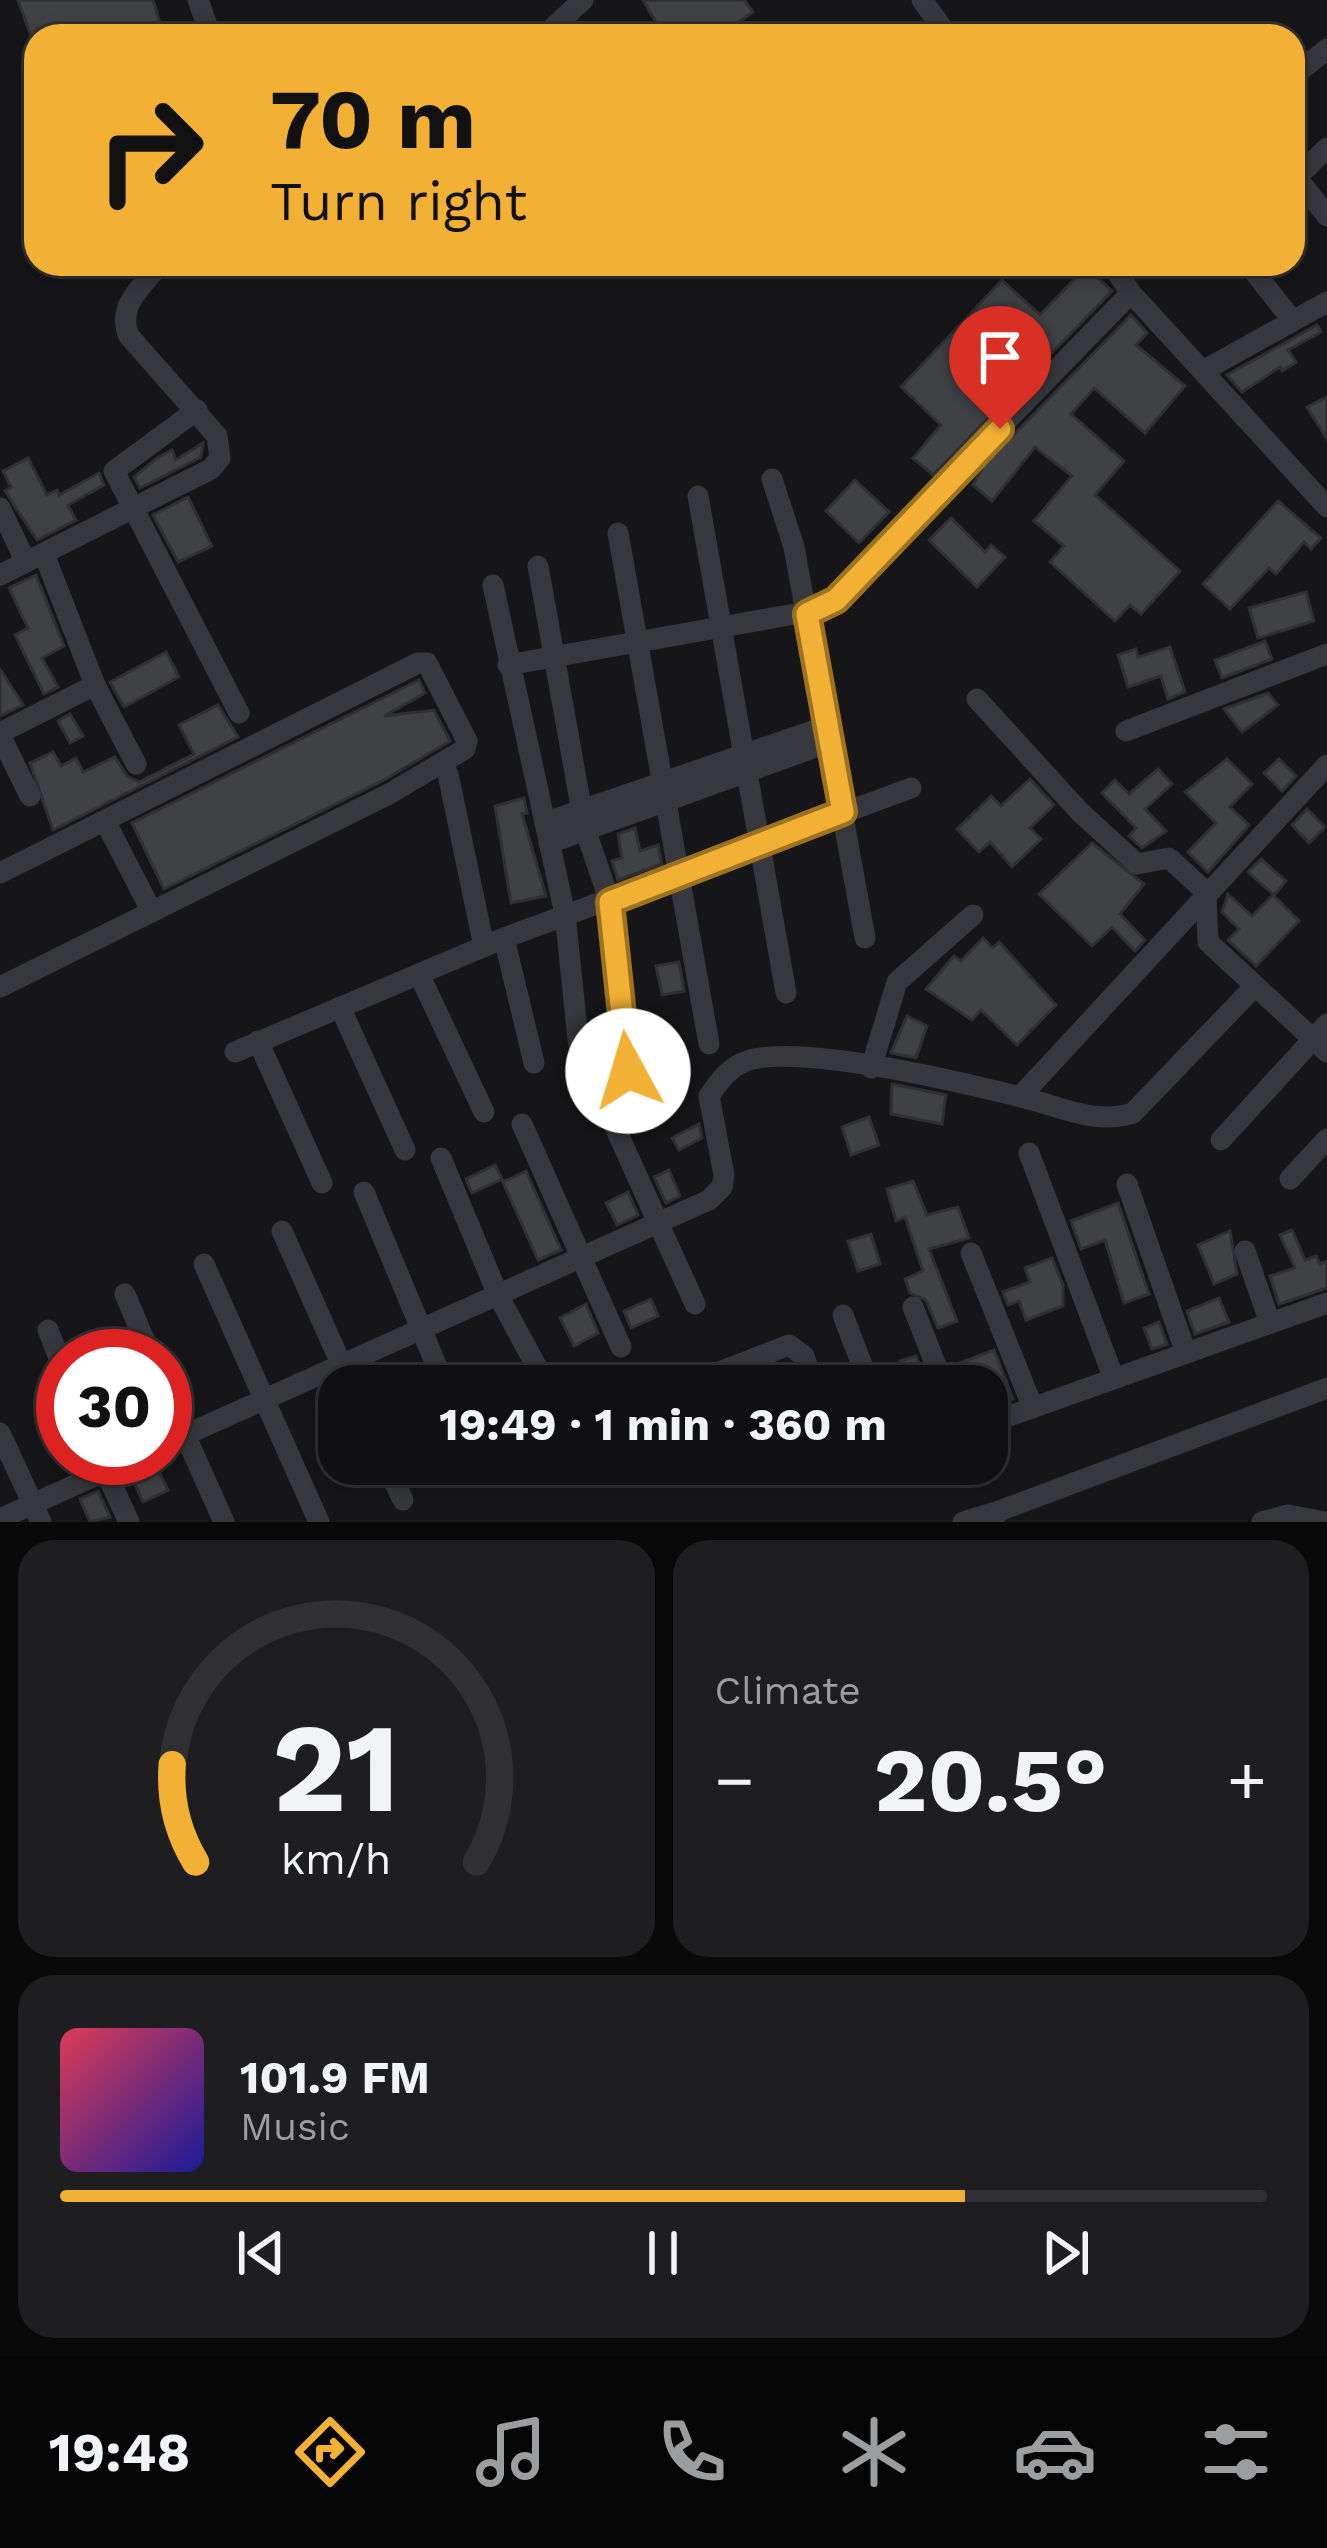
<!DOCTYPE html>
<html lang="en">
<head>
<meta charset="utf-8">
<style>
	body { margin:0; font-family:"Work Sans",sans-serif; background:#1e1e20; color:#f1f3f6; height:100vh; display:flex; flex-direction:column; font-size:45px; white-space:nowrap }
	* { box-sizing:border-box; margin:0 }
	p { font-size:39px; color:#9c9d9f }
	.icon { flex:none; width:66px; height:66px; fill:none; stroke:currentColor; stroke-width:2; stroke-linecap:round; stroke-linejoin:round }
	.map { position:relative; height:1522px; overflow:hidden }
	.drawer { display:flex; flex-direction:column; gap:18px; padding:18px; background:#09090a; flex:1 }
	.drawer>* { flex:none }
	.banner { position:absolute; left:24px; top:24px; width:1281px; height:252px; border-radius:36px; box-shadow:0 6px 18px #0003,0 0 0 3px #303032; background:#f2b134; color:#111; overflow:hidden }
	.speed { position:absolute; left:36px; top:1329px; display:flex; gap:24px; font-size:60px; font-weight:700; text-align:center }
	.speed>* { display:grid; place-content:center; width:156px; height:156px; border-radius:50%; background:#101012; box-shadow:0 6px 18px #0003,0 0 0 3px #303032; line-height:1 }
	.speed .limit { border:18px solid #d22; background:#fff; color:#111 }
	.pin { position:absolute; display:grid; place-items:center; width:102px; height:102px; color:#fff; margin:-123px -51px; border-radius:50% 50% 50% 0; rotate:-45deg; box-shadow:0 0 12px #0007 }
	.pin .icon { rotate:45deg }
	.me { position:absolute; width:132px; margin:-66px; rotate:354deg; stroke-linejoin:round; filter:drop-shadow(0 0 9px #0008) }
	.turn { display:flex; align-items:center; gap:42px; height:252px; padding:0 48px; font-size:54px }
	.turn .icon { width:156px; height:156px; stroke-width:2.5 }
	.turn b { display:block; font-size:84px; line-height:102px }
	.big { font-size:90px; font-weight:700; line-height:1.1 }
	.drawer .card { flex:1; display:flex; flex-direction:column; justify-content:center; gap:18px; min-width:0; padding:0 42px; border-radius:36px; background:#1e1e20 }
	.drawer .dial { align-items:center; gap:0 }
	.dial svg { height:312px; overflow:visible; fill:none; stroke:#303032; stroke-width:7; stroke-linecap:round; text-anchor:middle }
	.dial text { fill:#f1f3f6; stroke:none }
	.song { display:flex; align-items:center; gap:36px }
	.cover { width:144px; height:144px; border-radius:18px; background:linear-gradient(135deg,hsl(350 70% 55%),hsl(240 70% 35%)) }
	.played { height:12px; border-radius:6px; background:linear-gradient(90deg,#f2b134 75%,#303032 75%) }
	.keys { display:flex; justify-content:space-around; direction:ltr }
	.heat { display:flex; justify-content:space-between; align-items:center; font-size:66px; direction:ltr }
	.drawer .tiles { flex:1; display:grid; gap:18px; grid-template-columns:1fr 1fr }
	.card:last-child { grid-column:span 2 }
	.trip { position:absolute; left:318px; top:1365px; width:690px; height:120px; border-radius:36px; background:#101012; box-shadow:0 6px 18px #0003,0 0 0 3px #303032; font-weight:700; line-height:120px; text-align:center }
	.dock { display:flex; height:192px; justify-content:space-around; align-items:center; background:#060607; color:#9c9d9f }
	.dock .icon { width:84px; height:84px }
	.dock .on { color:#f2b134 }
	.dock b { font-size:54px; color:#f1f3f6 }
	.map>svg:first-child { display:block }
	.building { fill:#404145; stroke:#303034; stroke-width:3 }
	.lines { fill:none; stroke-linecap:round; stroke-linejoin:round }
	.minor { stroke:#37383d; stroke-width:21 }
	.route-casing { stroke:#9d7322; stroke-width:30 }
	.route { stroke:#f2b134; stroke-width:21 }
</style>
</head>
<body>
<div class="map">
<svg width="1327" height="1522" viewBox="0 0 1327 1522">
	<rect width="100%" height="100%" fill="#161618"/>
	<!-- building -->
	<g class="building">
		<path d="M18,0h135l11,36h-133z"/>
		<path d="M643,0h101l9,12 -33,24h-56z"/>
		<path d="M1086,267l26,24 -179,184 -20,-17 28,-33 -40,-38 101,-107 38,35z"/>
		<path d="M1131,315l16,18 -11,12 49,41 -40,47 -51,-45 -23,26 53,47 -29,34 85,76 -39,43 -11,-9 -15,16 -65,-59 14,-16 -30,-25 38,-45 -37,-29 -43,54 -19,-16 11,-20z"/>
		<path d="M1317,325l4,7 -33,18 8,12 -14,9 -2,-4 -38,25 -15,-17z"/>
		<path d="M1327,397v42l-20,-32z"/>
		<path d="M203,443l-2,14 -61,31 -6,-11 23,-19 15,-8 4,10z"/>
		<path d="M28,458l19,37 10,-5 2,5 40,-22 5,12 -36,20 8,15 -39,20 -32,-49 6,-4 -8,-16z"/>
		<path d="M855,480l34,32 -30,31 -33,-32z"/>
		<path d="M188,497l24,49 -34,16 -25,-47z"/>
		<path d="M1278,501l43,37 -10,11 -7,-7 -28,32 -7,-6 -39,41 -27,-25z"/>
		<path d="M951,518l34,34 6,-7 14,12 -28,30 -48,-47z"/>
		<path d="M36,575l28,71 -22,12 16,29 -14,7 -29,-59 13,-7 -19,-40z"/>
		<path d="M1306,592l8,29 -56,17 -9,-30z"/>
		<path d="M1265,641l7,18 -50,19 -7,-18z"/>
		<path d="M1170,647l15,45 -17,7 -7,-23 -33,11 -10,-32 18,-6 2,8z"/>
		<path d="M166,652l13,25 -55,30 -14,-25z"/>
		<path d="M0,669l23,36 -23,11z"/>
		<path d="M419,680l6,13 -41,23 50,-6 16,31 -68,40 -218,108 -32,-66z"/>
		<path d="M1268,693l10,12 -36,27 -18,-23z"/>
		<path d="M218,705l20,32 -185,93 -23,-67 23,-11 8,14 15,-8 7,14 32,-15 12,19 12,6 55,-28 -15,-29z"/>
		<path d="M70,714l13,22 -13,7 -12,-22z"/>
		<path d="M1227,759l25,25 -22,23 19,18 -41,47 -20,-20 28,-29 -31,-31z"/>
		<path d="M1279,759l17,17 -14,15 -18,-18z"/>
		<path d="M1158,769l14,15 -27,25 21,22 -24,17 -13,-12 7,-8 -34,-35 13,-13 14,14z"/>
		<path d="M1030,779l24,26 -24,23 11,11 -29,28 -22,-25 -11,10 -22,-23 34,-33 10,10z"/>
		<path d="M524,798l3,15 -5,1 24,82 -35,7 -16,-97z"/>
		<path d="M1307,809l18,18 -16,16 -17,-18z"/>
		<path d="M635,828l5,23 18,-6 4,19 -44,16 -6,-19 10,-3 -4,-24z"/>
		<path d="M1092,843l52,41 -24,30 25,26 -10,11 -23,-24 -20,19 -53,-52z"/>
		<path d="M1261,859l25,22 -12,14 -26,-23z"/>
		<path d="M1228,894l24,22 21,-21 26,26 -43,45 -28,-26 11,-11 -17,-17z"/>
		<path d="M983,938l10,10 6,-6 57,63 -39,40 -36,-35 -9,10 -46,-31 28,-33 7,5z"/>
		<path d="M679,962l5,29 -22,4 -6,-29z"/>
		<path d="M907,1016l20,10 -11,32 -25,-5z"/>
		<path d="M892,1084l54,11 -4,29 -51,-10z"/>
		<path d="M869,1117l10,28 -28,10 -9,-28z"/>
		<path d="M699,1124l3,14 -23,12 -7,-12z"/>
		<path d="M495,1165l7,14 -30,14 -6,-14z"/>
		<path d="M669,1170l11,26 -14,7 -12,-26z"/>
		<path d="M526,1171l35,79 -23,10 -35,-78z"/>
		<path d="M913,1181l14,34 31,-8 11,31 -40,11 28,72 -19,7 -12,-28 -16,-7 -5,-14 18,-8 -18,-54 -9,4 -9,-32z"/>
		<path d="M628,1192l10,23 -21,10 -11,-22z"/>
		<path d="M1118,1203l31,91 -25,9 -19,-63 -24,9 -10,-28z"/>
		<path d="M1292,1230l13,30 11,-4 4,8 7,-3v27l-48,16 -9,-28 25,-8 -15,-33z"/>
		<path d="M1230,1231l7,43 -23,10 -16,-39z"/>
		<path d="M871,1234l9,30 -22,7 -10,-30z"/>
		<path d="M1052,1258l11,27v21l-37,14 -7,-19 -11,4 -5,-13 27,-10 -5,-14z"/>
		<path d="M1219,1298l10,24 -34,12 -8,-23z"/>
		<path d="M651,1299l7,17 -27,12 -7,-17z"/>
		<path d="M586,1304l12,29 -24,13 -14,-28z"/>
		<path d="M1159,1322l8,22 -15,5 -8,-21z"/>
		<path d="M994,1350l19,49 -26,9v-22h-28l-7,-20z"/>
		<path d="M916,1356l7,17 -18,5 -5,-17z"/>
		<path d="M522,1371l8,15h-40z"/>
		<path d="M154,1462l14,28 -25,12 -12,-26z"/>
		<path d="M98,1491l12,26 -20,5 -10,-23z"/>
	</g>
	<g class="lines">
		<!-- minor -->
		<g class="minor">
			<path d="M198,0l13,36"/>
			<path d="M922,0l26,36"/>
			<path d="M544,36l39,-36"/>
			<path d="M1293,76l34,-27"/>
			<path d="M1293,173l34,43"/>
			<path d="M1297,177l30,-29"/>
			<path d="M1111,264l20,29 196,214"/>
			<path d="M1248,264l45,57"/>
			<path d="M1203,371l124,-69"/>
			<path d="M197,410l-83,61 125,242"/>
			<path d="M772,479l22,68 71,391"/>
			<path d="M698,496l88,497"/>
			<path d="M0,508l26,54"/>
			<path d="M618,533l91,511"/>
			<path d="M44,554l51,131 41,79"/>
			<path d="M538,566l47,263 25,73 18,169"/>
			<path d="M0,575l211,-106 9,-11 -3,-22 -88,-100c-13,-30 13,-49 31,-72"/>
			<path d="M493,585l72,329 17,163"/>
			<path d="M508,665l315,-56 308,-316"/>
			<path d="M977,699l103,113 57,52 32,-6 37,34 2,50 119,110"/>
			<path d="M1126,731l201,-77"/>
			<path d="M0,733l95,-48"/>
			<path d="M0,735l30,61"/>
			<path d="M448,774l36,173"/>
			<path d="M105,821l47,91"/>
			<path d="M547,822l280,-96"/>
			<path d="M549,843l281,-101"/>
			<path d="M0,873l418,-210h9l40,78 -2,8 -76,45 -389,193"/>
			<path d="M504,938l30,125"/>
			<path d="M419,974l65,138"/>
			<path d="M340,1007l65,143"/>
			<path d="M258,1041l64,142"/>
			<path d="M235,1052l269,-114 407,-150"/>
			<path d="M871,1068l26,-86 76,-67"/>
			<path d="M1020,1097l307,-332"/>
			<path d="M604,1103l91,201"/>
			<path d="M522,1124l99,223"/>
			<path d="M1221,1140l106,-116"/>
			<path d="M1029,1153l85,226"/>
			<path d="M441,1158l57,137 49,91"/>
			<path d="M1290,1179l37,-40"/>
			<path d="M1127,1184l59,169"/>
			<path d="M364,1192l81,194"/>
			<path d="M282,1231l69,155"/>
			<path d="M1245,1251l25,72"/>
			<path d="M971,1253l62,155"/>
			<path d="M204,1264l115,258"/>
			<path d="M125,1294l26,62"/>
			<path d="M913,1307l31,79"/>
			<path d="M843,1315l27,71"/>
			<path d="M48,1330l15,38"/>
			<path d="M683,1386l106,-41 15,11 10,30"/>
			<path d="M165,1390l59,132"/>
			<path d="M987,1424l340,-121"/>
			<path d="M0,1433l41,89"/>
			<path d="M165,1444l544,-244 13,-13 2,-12 -15,-79c9,-13 18,-26 33,-33 46,-23 227,21 283,35 36,9 71,27 108,15l120,-125"/>
			<path d="M100,1459l29,63"/>
			<path d="M386,1464l17,36"/>
			<path d="M847,1464h26"/>
			<path d="M0,1519l134,-61"/>
			<path d="M963,1522l36,-11"/>
			<path d="M991,1522l8,-11 328,-123"/>
			<path d="M1262,1522l26,-7 37,7"/>
		</g>
	</g>
	<g class="lines">
		<defs>
			<path id="route" d="M628,1071l-18,-169 233,-90 -36,-198 29,-14 164,-171"/>
		</defs>
		<!-- route casing -->
		<use href="#route" class="route-casing"/>
		<!-- route -->
		<use href="#route" class="route"/>
	</g>
</svg>
<div class="speed"><div class="limit">30</div></div>
<div class="pin" style="left:1000px;top:429px;background:#d93025"><svg class="icon" aria-label="arrive" viewBox="0 0 24 24"><path d="M6 21V4h12l-3 4 3 4H6"/></svg></div>
<svg class="me" style="left:628px;top:1071px" viewBox="-20 -20 40 40"><circle r="19" fill="#fff"/><path d="M0-13L10 11 0 6-10 11z" fill="#f2b134"/></svg>
<div class="trip">19:49 · 1 min · 360 m</div>
<div class="banner">
<div class="turn"><svg class="icon" aria-label="right" viewBox="0 0 24 24"><path d="M7 20v-9h11M14 6l5 5-5 5"/></svg><div><b>70 m</b>Turn right</div></div>
</div>
</div>
<section class="drawer">
<div class="tiles">
<div class="card dial"><svg viewBox="0 0 100 80">
<path d="M14 69A42 42 0 1 1 86 69"/>
<path d="M14 69A42 42 0 0 1 8 44" stroke="#f2b134"/>
<text x="50" y="56" font-size="32" font-weight="700">21</text>
<text x="50" y="72" font-size="11">km/h</text>
</svg></div>
<div class="card"><p>Climate</p>
<div class="heat"><a>−</a><b class="big">20.5°</b><a>+</a></div>
</div>
<div class="card">
<div class="song"><i class="cover"></i><div><b>101.9 FM</b><p>Music</p></div></div>
<div class="played"></div>
<div class="keys"><svg class="icon" aria-label="previous" viewBox="0 0 24 24"><path d="M18 5L8 12l10 7zM5 5v14"/></svg><svg class="icon" aria-label="pause" viewBox="0 0 24 24"><path d="M8 5v14M16 5v14"/></svg><svg class="icon" aria-label="next" viewBox="0 0 24 24"><path d="M6 5l10 7-10 7zM19 5v14"/></svg></div>
</div>
</div>
</section>
<nav class="dock">
<b>19:48</b>
<svg class="icon on" aria-label="directions" viewBox="0 0 24 24"><path d="M12 3l9 9-9 9-9-9zM9 14v-3h6M13 9l2 2-2 2"/></svg>
<svg class="icon" aria-label="music" viewBox="0 0 24 24"><path d="M9 18V5l10-2v13"/><circle cx="6" cy="18" r="3"/><circle cx="16" cy="16" r="3"/></svg>
<svg class="icon" aria-label="phone" viewBox="0 0 24 24"><path d="M5 4h4l2 5-3 2q2 4 5 5l2-3 5 2v4C11 20 4 13 5 4z"/></svg>
<svg class="icon" aria-label="climate" viewBox="0 0 24 24"><path d="M12 3v18M4 7l16 10M4 17L20 7"/></svg>
<svg class="icon" aria-label="car" viewBox="0 0 24 24"><path d="M5 17H2v-5l4-1 3-4h7l3 4 3 1v5h-3M9 17h6M6 11h13"/><circle cx="7" cy="17" r="2"/><circle cx="17" cy="17" r="2"/></svg>
<svg class="icon" aria-label="filters" viewBox="0 0 24 24"><path d="M4 7h16M4 17h16"/><circle cx="9" cy="7" r="2"/><circle cx="15" cy="17" r="2"/></svg>
</nav>
</body>
</html>
